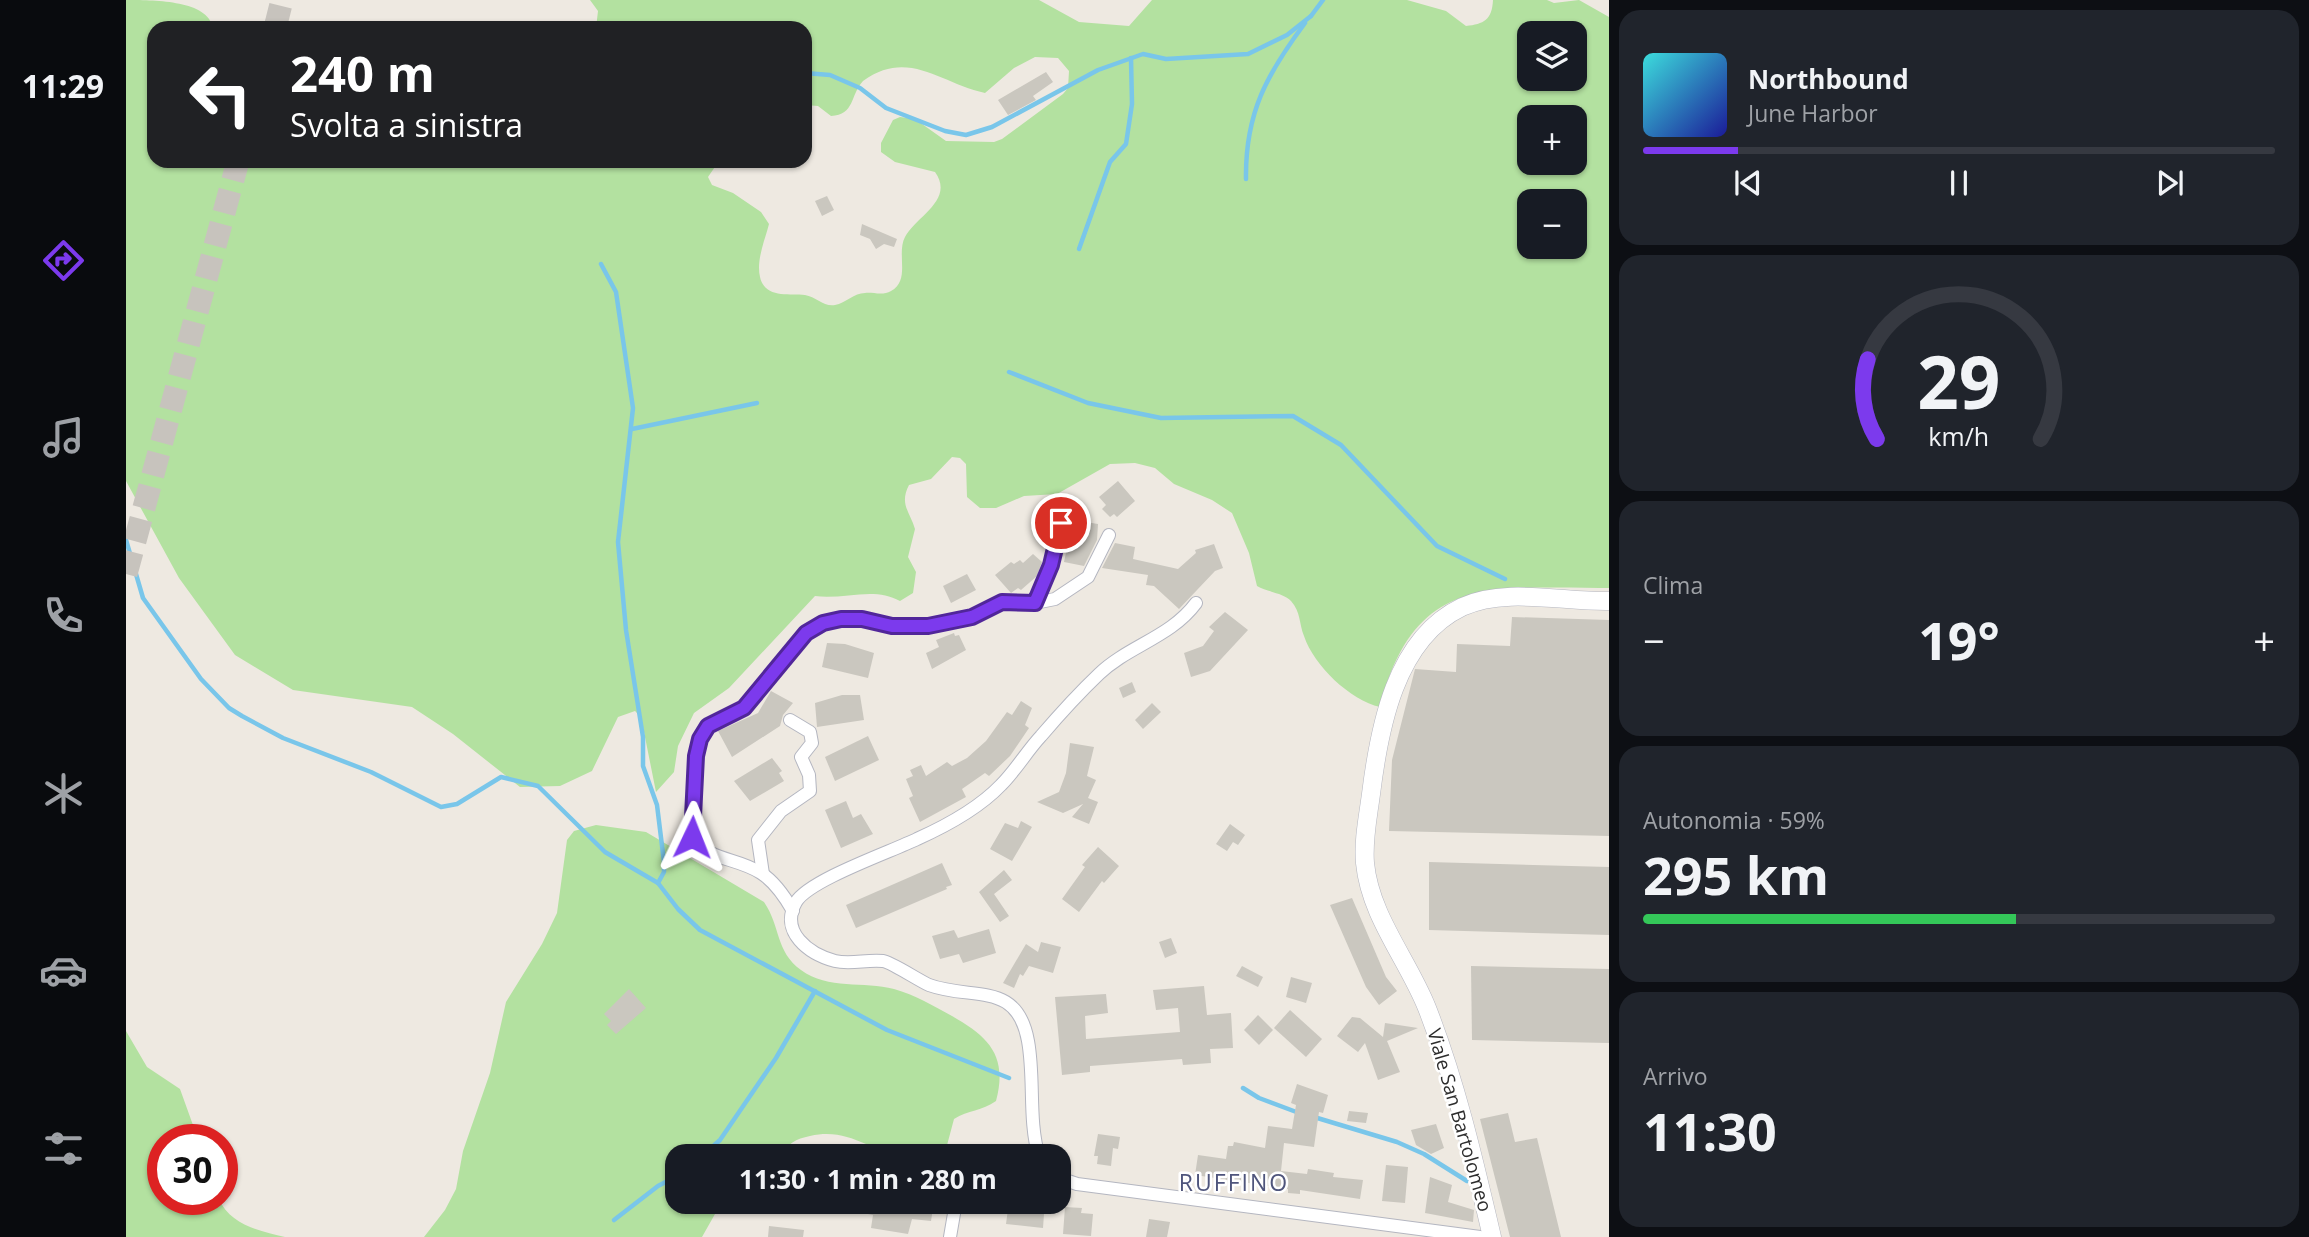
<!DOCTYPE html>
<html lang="it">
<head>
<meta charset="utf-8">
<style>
	body { margin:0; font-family:"Open Sans",sans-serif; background:#20242c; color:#f1f3f6; height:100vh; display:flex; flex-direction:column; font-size:26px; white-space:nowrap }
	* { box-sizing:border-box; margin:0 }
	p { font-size:23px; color:#9ea1a6 }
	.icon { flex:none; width:38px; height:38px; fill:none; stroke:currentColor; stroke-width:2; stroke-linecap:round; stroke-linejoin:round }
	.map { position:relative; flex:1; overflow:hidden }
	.panel { display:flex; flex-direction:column; gap:10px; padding:10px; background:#0d0f14; width:700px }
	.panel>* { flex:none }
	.guide { position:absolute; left:21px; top:21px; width:665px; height:147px; border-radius:21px; box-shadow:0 2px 5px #0004; background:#202124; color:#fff; overflow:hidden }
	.controls { position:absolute; left:1391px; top:21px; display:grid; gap:14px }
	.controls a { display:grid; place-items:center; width:70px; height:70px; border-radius:14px; background:#171b24; box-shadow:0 2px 5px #0004; font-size:35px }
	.speed { position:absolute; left:21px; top:1124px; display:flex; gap:14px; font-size:35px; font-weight:700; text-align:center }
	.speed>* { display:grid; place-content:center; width:91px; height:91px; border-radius:50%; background:#171b24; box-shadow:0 2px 5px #0004; line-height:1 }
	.speed .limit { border:10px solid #d22; background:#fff; color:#111 }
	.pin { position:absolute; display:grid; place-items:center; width:60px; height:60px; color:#fff; margin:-30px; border:4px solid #fff; border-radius:50%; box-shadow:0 2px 7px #0007 }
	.me { position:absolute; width:77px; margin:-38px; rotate:2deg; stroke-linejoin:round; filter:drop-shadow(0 0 5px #0008) }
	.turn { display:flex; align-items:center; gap:24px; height:147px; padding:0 28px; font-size:32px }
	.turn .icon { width:91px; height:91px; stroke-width:2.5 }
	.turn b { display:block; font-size:49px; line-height:60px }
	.big { font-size:52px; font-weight:700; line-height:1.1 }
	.panel .card { flex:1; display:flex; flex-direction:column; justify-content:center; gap:10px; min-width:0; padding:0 24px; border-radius:21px; background:#20242c }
	.panel .dial { align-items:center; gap:0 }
	.dial svg { height:182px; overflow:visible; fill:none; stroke:#363941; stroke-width:7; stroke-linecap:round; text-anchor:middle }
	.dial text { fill:#f1f3f6; stroke:none }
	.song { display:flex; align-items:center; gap:21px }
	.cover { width:84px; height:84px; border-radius:10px; background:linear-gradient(135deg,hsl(180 70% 55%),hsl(240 70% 35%)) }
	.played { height:7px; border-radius:4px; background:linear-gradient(90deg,#7c3aed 15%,#363941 15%) }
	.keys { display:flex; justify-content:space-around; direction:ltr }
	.heat { display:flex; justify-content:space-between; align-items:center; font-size:38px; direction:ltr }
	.charge { height:10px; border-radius:5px; background:linear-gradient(90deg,#34c759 59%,#363941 0) }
	.trip { position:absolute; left:539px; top:1144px; width:406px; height:70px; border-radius:21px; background:#171b24; box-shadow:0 2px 5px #0004; font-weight:700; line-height:70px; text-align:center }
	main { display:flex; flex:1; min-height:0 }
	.tabs { display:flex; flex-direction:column; width:126px; justify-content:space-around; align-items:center; background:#090b0e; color:#9ea1a6 }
	.tabs .icon { width:49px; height:49px }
	.tabs .current { color:#7c3aed }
	.tabs b { font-size:32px; color:#f1f3f6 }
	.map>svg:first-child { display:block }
	.green { fill:#b3e1a0; fill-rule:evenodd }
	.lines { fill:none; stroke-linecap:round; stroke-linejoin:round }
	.stream { stroke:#79c6ea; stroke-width:4.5 }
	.building { fill:#cac7bf }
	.highway-tunnel { stroke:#c7c3bd; stroke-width:23; stroke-dasharray:23 11; stroke-linecap:butt }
	.street-casing { stroke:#b4b6c0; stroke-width:14 }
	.secondary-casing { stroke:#b4b6c0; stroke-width:19 }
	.street { stroke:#fff; stroke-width:12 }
	.secondary { stroke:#fff; stroke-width:18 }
	.route-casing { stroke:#51269a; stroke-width:18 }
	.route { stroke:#7c3aed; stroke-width:12 }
	.labels { text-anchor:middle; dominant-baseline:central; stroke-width:5; stroke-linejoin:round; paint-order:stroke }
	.street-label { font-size:19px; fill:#2d2d2d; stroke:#fff }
	.quarter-label { font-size:23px; letter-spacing:2px; fill:#4f557c; stroke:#fff }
</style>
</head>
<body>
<main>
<nav class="tabs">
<b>11:29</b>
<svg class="icon current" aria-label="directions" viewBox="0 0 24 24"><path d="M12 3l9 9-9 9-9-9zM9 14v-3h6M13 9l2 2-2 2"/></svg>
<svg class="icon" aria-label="music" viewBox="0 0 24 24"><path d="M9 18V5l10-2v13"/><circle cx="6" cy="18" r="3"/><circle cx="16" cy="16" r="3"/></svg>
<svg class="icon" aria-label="phone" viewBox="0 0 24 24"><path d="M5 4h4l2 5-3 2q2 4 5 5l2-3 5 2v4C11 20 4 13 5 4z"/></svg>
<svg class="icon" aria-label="climate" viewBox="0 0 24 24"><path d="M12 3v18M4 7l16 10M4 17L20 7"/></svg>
<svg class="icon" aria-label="car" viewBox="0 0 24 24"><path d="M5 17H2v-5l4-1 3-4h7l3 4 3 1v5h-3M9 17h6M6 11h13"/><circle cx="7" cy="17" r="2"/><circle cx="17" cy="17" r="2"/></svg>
<svg class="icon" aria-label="filters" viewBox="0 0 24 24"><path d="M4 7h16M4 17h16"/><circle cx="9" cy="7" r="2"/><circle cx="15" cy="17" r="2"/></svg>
</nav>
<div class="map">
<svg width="1483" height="1237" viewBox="0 0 1483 1237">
	<rect width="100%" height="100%" fill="#eee9e1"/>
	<!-- green -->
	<g class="green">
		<path d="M0,0c26,0 79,0 86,25l-2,3h-56v133h565l-11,16 4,8 21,8 28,19 8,12c-4,16 -13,36 -9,53 5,22 29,16 45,18 11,2 19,12 30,10 11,-2 19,-12 30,-12 8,-1 18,3 26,-2 20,-11 5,-37 14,-54 11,-21 50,-37 30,-65l-40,-10 -14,-10v-9l12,-23 7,-3 15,2 31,22 48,1 8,-3 61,-45 5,-6 1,-17 -11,-13 -23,-1 -21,11 -29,25c-44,-9 -76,-45 -122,-12 -13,14 -8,34 -32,35l-13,-10 -13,-1v-77h-209l2,-17 -8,-11h449l40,22 50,4 23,-26h255l39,11 20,15c18,-2 26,-6 27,-26h54l7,3 25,-3 30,17v571c-114,1 -194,-18 -229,119 -30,-7 -66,-41 -76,-71 -5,-12 -3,-24 -13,-35 -7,-8 -24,-9 -34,-15l-8,-33 -17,-40 -20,-13 -38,-16 -19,-16 -20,-5 -25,1 -53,30 -33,2 -28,12h-16l-13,-11 -1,-33 -6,-6 -8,-1 -21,22 -22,6c-10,19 1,27 6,44l-7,28 8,15 -3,21 -13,8c-26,-15 -56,-1 -85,-5l-86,92 -35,25 -16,33 -4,26 -18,20 -15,-75 -6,-6 -17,6 -26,54 -32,15 -40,1 -67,-53 -41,-27 -119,-17 -58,-35 -56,-77 -53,-97zM1404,33h45v46h-45zM1404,117h45v46h-45zM1404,201h45v46h-45z"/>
		<path d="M470,825l50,7 118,70c17,25 11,49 37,68 27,20 63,11 93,19 21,6 40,17 58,27 37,21 56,40 44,85 -14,10 -28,9 -42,18l-8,30c-14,7 -27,8 -42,6 -36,-3 -54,-28 -94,-19 -14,3 -23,7 -29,21h-104v45h66l-28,12 -13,23h-278l21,-27 11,-21 7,-38 27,-78 16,-71 36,-58 15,-31 10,-73 7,-9z"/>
		<path d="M0,1031l21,36 33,22 18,50h-35v60h56c11,26 41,32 66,38h-159z"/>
	</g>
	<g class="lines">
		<!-- stream -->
		<g class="stream">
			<path d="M1185,16l12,-16"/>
			<path d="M679,73l25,2 30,13 26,20 59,23 21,4 26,-8 106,-57 45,-16 23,5 82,-5 39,-19 24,-19"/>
			<path d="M1120,179c-1,-66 21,-105 59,-156"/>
			<path d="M953,249l31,-87 16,-18 6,-40 -1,-46"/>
			<path d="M475,264l15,28 17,116 -15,134 8,88 17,107v29l14,39 7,57v10l-6,11"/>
			<path d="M883,372l79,31 73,15 132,-2 48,29 96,101 68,33"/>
			<path d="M506,429l125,-26"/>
			<path d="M0,540l17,58 58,81 28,29 13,8 41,22 88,34 70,35 16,-3 44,-27 37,9 67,66 53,31 20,26 22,21 187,100 122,48"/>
			<path d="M1117,1088l16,10 40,15"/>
			<path d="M1188,1117l83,25 27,12 43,27"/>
			<path d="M575,1157l19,-17 56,-82 39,-67"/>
			<path d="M488,1220l44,-34 19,-10"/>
		</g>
	</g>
	<!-- building -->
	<g class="building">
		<path d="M920,72l7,10 -20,14 3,4 -28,15 -10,-15z"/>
		<path d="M701,196l7,14 -12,6 -7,-15z"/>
		<path d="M736,224l35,15 -3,8 -10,-3 -8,5 -6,-10 -10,-4z"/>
		<path d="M992,481l17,20 -18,16 -3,-3 -4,3 -8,-8 4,-4 -7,-8z"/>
		<path d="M947,520l25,4 -1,16 -13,26 -20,-4z"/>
		<path d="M989,543l20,4 -2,12 45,10 18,-16 -1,-3 19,-6 9,24 -8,3 -36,38 -25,-23 -8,-1 2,-10 -46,-7z"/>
		<path d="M907,554l9,8 -5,14 -16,14 -3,-2 -7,5 -16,-18 16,-13 3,2 6,-4 3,3z"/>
		<path d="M841,574l9,16 -25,13 -8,-17z"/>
		<path d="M1099,612l23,18 -38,41 -19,6 -7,-24 19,-7 11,-15 -5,-4z"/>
		<path d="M1386,617l97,3v216l-220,-5 3,-71 23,-91 41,3 1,-28 53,2z"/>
		<path d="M828,633l1,3 4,-1 7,15 -34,19 -6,-16 13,-6 -3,-7z"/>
		<path d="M701,643l18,1 29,9 -6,25 -46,-11z"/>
		<path d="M1006,682l4,10 -13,6 -4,-10z"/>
		<path d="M645,691l22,12 -10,12 -3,11 -48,31 -14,-26 40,-18z"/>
		<path d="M716,695h18l4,25 -47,7 -2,-24z"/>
		<path d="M895,701l11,7 -7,17 4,3 -19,28 -21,20 -4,-3 -23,16 4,8 -46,25 -11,-24 4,-2 -7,-17 7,-3 -3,-6 11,-5 5,11 21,-14 5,4 15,-8 19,-17 21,-29 5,3z"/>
		<path d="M1026,703l9,9 -18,17 -8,-9z"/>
		<path d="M742,736l11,24 -44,21 -10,-24z"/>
		<path d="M944,743l24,4 -7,29 9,4 -8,18 10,4 -9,22 -17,-7 11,-13 -20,9 -26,-11 22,-10 7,-19z"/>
		<path d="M646,758l10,13 -3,2 5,8 -34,20 -16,-20z"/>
		<path d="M720,801l7,17 8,-4 12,20 -32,14 -16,-38z"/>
		<path d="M895,821l11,6 -20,34 -22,-12 15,-26 13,5z"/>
		<path d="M1104,824l15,11 -7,10 -5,-3 -6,9 -11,-7z"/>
		<path d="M972,847l21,19 -15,17 -2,-2 -23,31 -17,-13 23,-32 -3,-2z"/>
		<path d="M1303,862l180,5v68l-180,-5z"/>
		<path d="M816,863l10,22 -6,2 1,2 -91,39 -10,-23z"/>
		<path d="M878,870l8,10 -18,14 15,22 -9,6 -21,-30z"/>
		<path d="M1226,898l34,79 11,14 -18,14 -13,-18 -36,-82z"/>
		<path d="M863,929l7,24 -33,10 -4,-9 -19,5 -8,-23 22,-6 4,8z"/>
		<path d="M1045,938l6,15 -12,5 -6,-16z"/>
		<path d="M915,942l20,5 -8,26 -24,-7 -6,10 -3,-2 -6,14 -11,-5 23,-39 12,8z"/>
		<path d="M1116,966l21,11 -5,10 -22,-11z"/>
		<path d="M1345,966l138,3v74l-137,-3z"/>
		<path d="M1165,977l21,6 -6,20 -20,-6z"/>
		<path d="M1078,986l3,29 24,-2 2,35 -23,1 1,14 -28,2 -1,-6 -92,7v6l-28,3 -7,-78 51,-3 2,19 -23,3 1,23 94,-7 -2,-24 -22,2 -3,-20z"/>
		<path d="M503,989l17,19 -30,26 -9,-9 4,-4 -7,-7z"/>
		<path d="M1164,1010l32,29 -16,18 -32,-29z"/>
		<path d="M1132,1015l15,15 -14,15 -15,-15z"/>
		<path d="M1226,1017l8,1 23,19 2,-14 33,5 -31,13 13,31 -22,8 -13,-37 -7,9 -21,-16z"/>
		<path d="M1171,1084l31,11 -5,18 -4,-1 -5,35 -30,-4 -3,28 26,3 1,-5 26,4 -1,4 30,3 -3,19 -60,-9v4l-12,-1v-4l-93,-14 3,-20 28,4 2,-13h5l1,-4 31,6 3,-22 24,3 4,-24 -5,-2z"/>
		<path d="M1223,1111l19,2 -2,10 -19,-2z"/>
		<path d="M1382,1113l7,29 22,-4 24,99h-51l-30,-118z"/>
		<path d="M1310,1124l8,24 -13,6 -15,-9 -5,-15z"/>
		<path d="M972,1134l22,3 -2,12 -5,-1 -2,18 -14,-2 1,-8h-4z"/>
		<path d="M1260,1165l22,2 -3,36 -23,-2z"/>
		<path d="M1304,1177l22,8 -4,17 26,8 -1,12 -48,-9z"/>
		<path d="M712,1202h41l27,7 1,-7h27l-3,19 -19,-2 -4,15 -37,-6 2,-13 -36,-7z"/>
		<path d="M887,1202l27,1 -1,10 5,1 -1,14 -37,-4 2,-15h4z"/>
		<path d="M939,1207l17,1 -1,5 12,1 -2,22 -28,-2z"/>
		<path d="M1023,1219l21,3 -3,15h-21z"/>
		<path d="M643,1226l35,4 -1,7h-35z"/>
	</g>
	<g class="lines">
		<!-- highway-tunnel -->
		<g class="highway-tunnel">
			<path d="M149,28l7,-28"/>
			<path d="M0,574l112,-413"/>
		</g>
		<defs>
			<g id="street">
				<path d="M909,603l16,-38 15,-64"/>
				<path d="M637,874l-5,-34 23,-29 29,-20 -1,-16 -8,-18 11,-14 -2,-11 -20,-12"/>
				<path d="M667,911c-8,-14 -18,-29 -32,-38 -25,-16 -50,-11 -69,-36l4,-81 4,-17 8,-13 36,-18 62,-75 17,-10 18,-4h21l30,7h36l44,-9 30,-15 33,1 20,-4 33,-22 21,-42"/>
				<path d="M913,1157c-11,-37 -4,-78 -11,-116 -11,-61 -55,-40 -99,-56 -11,-5 -38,-23 -46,-24 -16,-2 -32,4 -48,0 -26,-7 -56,-29 -39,-59 13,-22 94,-50 121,-63 29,-13 62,-31 84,-54 15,-15 26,-34 40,-49 18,-21 38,-43 58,-62 29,-28 72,-37 97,-71"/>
				<path d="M933,1178l18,6 403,53"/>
				<path d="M824,1237l6,-35"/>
			</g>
			<path id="secondary" d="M1366,1237c-18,-77 -36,-155 -65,-229 -19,-48 -57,-92 -62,-145 -2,-23 3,-46 6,-69 8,-65 24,-155 91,-187 43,-20 101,-5 147,-6"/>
		</defs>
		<!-- street casing -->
		<use href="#street" class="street-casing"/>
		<!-- secondary casing -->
		<use href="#secondary" class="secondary-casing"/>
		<!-- street -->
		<use href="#street" class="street"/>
		<!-- secondary -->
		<use href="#secondary" class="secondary"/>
	</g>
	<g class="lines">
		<defs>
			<path id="route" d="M566,837l4,-81 4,-17 8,-13 36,-18 62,-75 17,-10 18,-4h21l30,7h36l44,-9 30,-15 33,1 16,-38 10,-42"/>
		</defs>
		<!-- route casing -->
		<use href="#route" class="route-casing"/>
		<!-- route -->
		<use href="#route" class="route"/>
	</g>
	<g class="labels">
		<!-- street labels -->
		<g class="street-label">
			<text transform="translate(1334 1120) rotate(74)">Viale San Bartolomeo</text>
		</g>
		<!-- quarter labels -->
		<g class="quarter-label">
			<text x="1108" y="1182">RUFFINO</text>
		</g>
	</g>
</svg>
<div class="controls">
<a><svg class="icon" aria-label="layers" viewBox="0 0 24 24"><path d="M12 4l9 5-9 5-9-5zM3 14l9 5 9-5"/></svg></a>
<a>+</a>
<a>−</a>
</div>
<div class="speed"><div class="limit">30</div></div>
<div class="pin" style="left:935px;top:523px;background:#d93025"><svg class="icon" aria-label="arrive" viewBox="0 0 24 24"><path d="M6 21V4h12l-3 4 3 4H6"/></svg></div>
<svg class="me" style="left:566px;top:837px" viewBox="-20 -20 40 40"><path d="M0-17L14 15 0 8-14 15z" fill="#7c3aed" stroke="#fff" stroke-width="4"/></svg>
<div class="trip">11:30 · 1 min · 280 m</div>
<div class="guide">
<div class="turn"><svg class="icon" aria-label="left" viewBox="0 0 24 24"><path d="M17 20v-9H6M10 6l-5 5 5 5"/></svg><div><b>240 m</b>Svolta a sinistra</div></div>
</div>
</div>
<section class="panel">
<div class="card">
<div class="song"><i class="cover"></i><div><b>Northbound</b><p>June Harbor</p></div></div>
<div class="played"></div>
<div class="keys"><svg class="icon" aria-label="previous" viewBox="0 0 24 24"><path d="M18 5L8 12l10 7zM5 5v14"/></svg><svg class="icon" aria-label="pause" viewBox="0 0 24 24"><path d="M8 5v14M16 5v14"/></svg><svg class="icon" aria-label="next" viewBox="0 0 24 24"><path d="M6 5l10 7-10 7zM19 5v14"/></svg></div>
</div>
<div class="card dial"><svg viewBox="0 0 100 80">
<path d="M14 69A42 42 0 1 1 86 69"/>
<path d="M14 69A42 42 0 0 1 10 34" stroke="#7c3aed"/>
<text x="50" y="56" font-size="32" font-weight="700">29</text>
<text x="50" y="72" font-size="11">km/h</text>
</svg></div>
<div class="card"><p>Clima</p>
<div class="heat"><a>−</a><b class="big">19°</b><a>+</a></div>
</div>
<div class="card"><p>Autonomia · 59%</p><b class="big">295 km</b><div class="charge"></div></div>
<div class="card"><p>Arrivo</p><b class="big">11:30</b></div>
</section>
</main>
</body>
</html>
